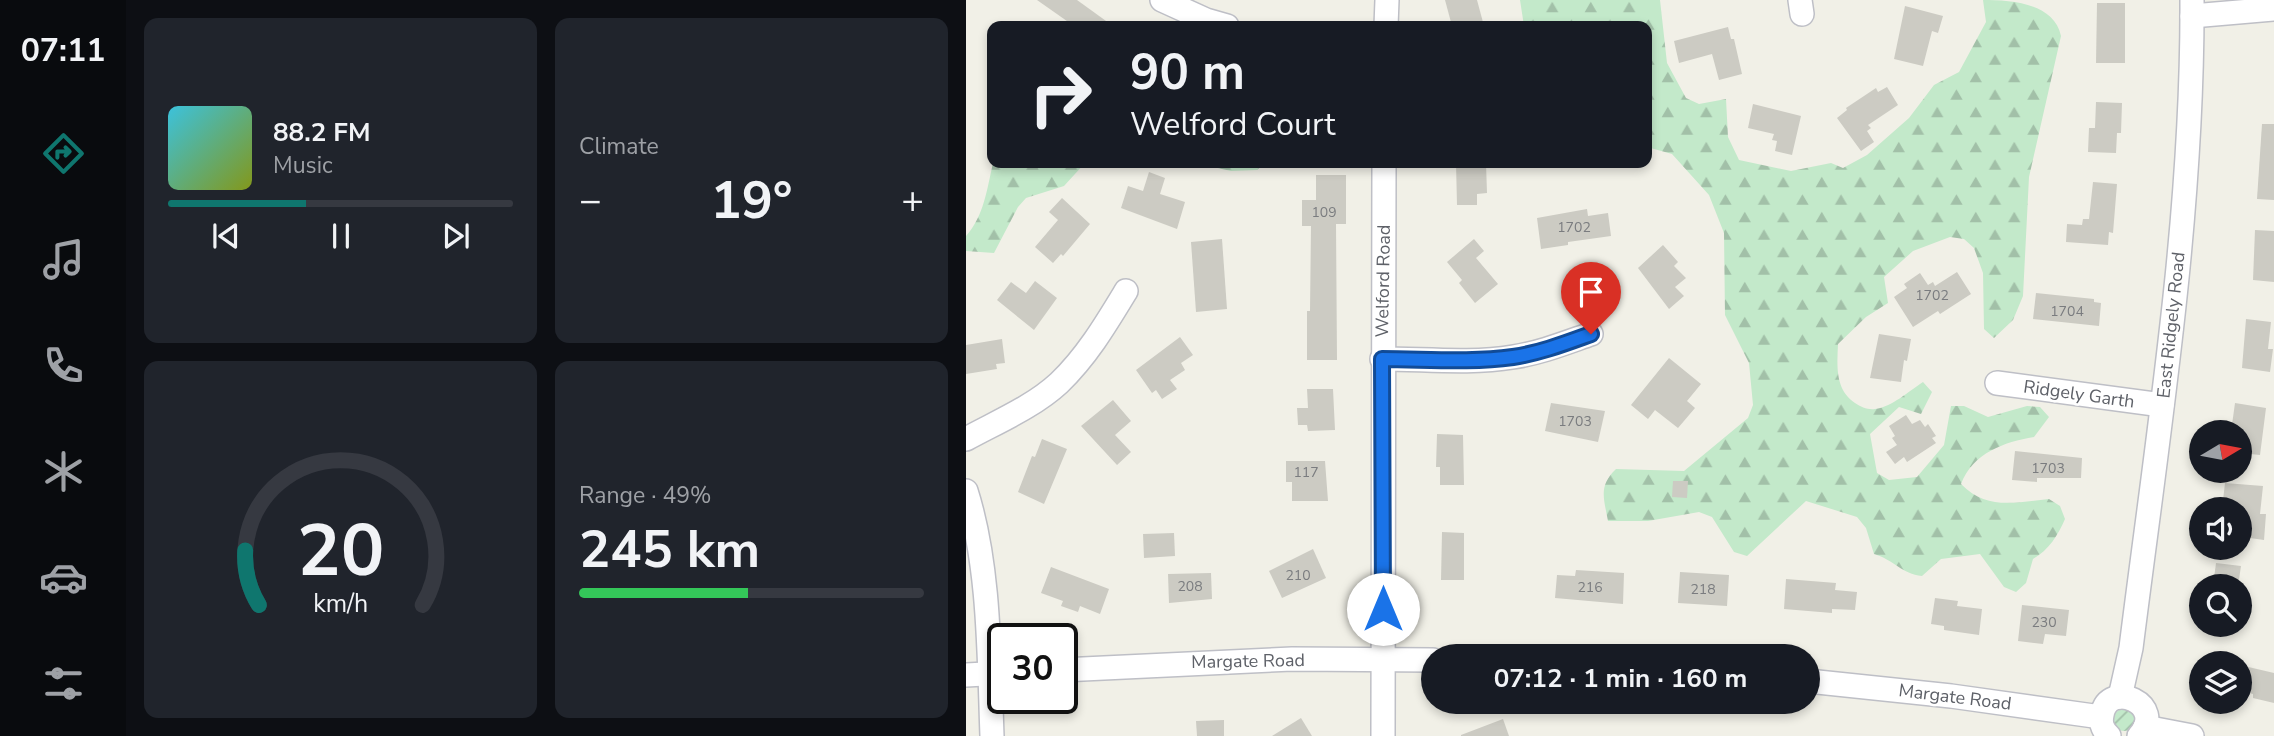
<!DOCTYPE html>
<html lang="en">
<head>
<meta charset="utf-8">
<style>
	body { margin:0; font-family:"Nunito Sans",sans-serif; background:#20242c; color:#f1f3f6; height:100vh; display:flex; flex-direction:column; font-size:26px; white-space:nowrap }
	* { box-sizing:border-box; margin:0 }
	p { font-size:23px; color:#9ea1a6 }
	.icon { flex:none; width:38px; height:38px; fill:none; stroke:currentColor; stroke-width:2; stroke-linecap:round; stroke-linejoin:round }
	.map { position:relative; flex:1; overflow:hidden }
	.sheet { display:flex; flex-direction:column; gap:18px; padding:18px; background:#0d0f14; width:840px }
	.sheet>* { flex:none }
	.banner { position:absolute; left:21px; top:21px; width:665px; height:147px; border-radius:14px; box-shadow:0 4px 10px #0003; background:#171b24; color:#f1f3f6; overflow:hidden }
	.needle { width:46px; rotate:80deg }
	.fabs { position:absolute; left:1223px; top:420px; display:grid; gap:14px }
	.fabs a { display:grid; place-items:center; width:63px; height:63px; border-radius:50%; background:#171b24; box-shadow:0 4px 10px #0003; font-size:35px }
	.speed { position:absolute; left:21px; top:623px; display:flex; gap:14px; font-size:35px; font-weight:700; text-align:center }
	.speed>* { display:grid; place-content:center; width:91px; height:91px; border-radius:50%; background:#171b24; box-shadow:0 4px 10px #0003; line-height:1 }
	.speed .limit { border:4px solid #111; border-radius:10px; background:#fff; color:#111 }
	.pin { position:absolute; display:grid; place-items:center; width:60px; height:60px; color:#fff; margin:-72px -30px; border-radius:50% 50% 50% 0; rotate:-45deg; box-shadow:0 0 7px #0007 }
	.pin .icon { rotate:45deg }
	.me { position:absolute; width:77px; margin:-38px; rotate:0deg; stroke-linejoin:round; filter:drop-shadow(0 0 5px #0008) }
	.turn { display:flex; align-items:center; gap:24px; height:147px; padding:0 28px; font-size:32px }
	.turn .icon { width:91px; height:91px; stroke-width:2.5 }
	.turn b { display:block; font-size:49px; line-height:60px }
	.big { font-size:52px; font-weight:700; line-height:1.1 }
	.sheet .widget { flex:1; display:flex; flex-direction:column; justify-content:center; gap:10px; min-width:0; padding:0 24px; border-radius:14px; background:#20242c }
	.sheet .dial { align-items:center; gap:0 }
	.dial svg { height:182px; overflow:visible; fill:none; stroke:#363941; stroke-width:7; stroke-linecap:round; text-anchor:middle }
	.dial text { fill:#f1f3f6; stroke:none }
	.song { display:flex; align-items:center; gap:21px }
	.cover { width:84px; height:84px; border-radius:10px; background:linear-gradient(135deg,hsl(190 70% 55%),hsl(70 70% 35%)) }
	.played { height:7px; border-radius:4px; background:linear-gradient(90deg,#0f766e 40%,#363941 40%) }
	.keys { display:flex; justify-content:space-around; direction:ltr }
	.heat { display:flex; justify-content:space-between; align-items:center; font-size:38px; direction:ltr }
	.charge { height:10px; border-radius:5px; background:linear-gradient(90deg,#34c759 49%,#363941 0) }
	.sheet .tiles { flex:1; display:grid; gap:18px; grid-template-columns:repeat(2,1fr) }
	.trip { position:absolute; left:455px; top:644px; width:399px; height:70px; border-radius:35px; background:#171b24; box-shadow:0 4px 10px #0003; font-weight:700; line-height:70px; text-align:center }
	main { display:flex; flex:1; min-height:0 }
	.tabs { display:flex; flex-direction:column; width:126px; justify-content:space-around; align-items:center; background:#090b0e; color:#9ea1a6 }
	.tabs .icon { width:49px; height:49px }
	.tabs .current { color:#0f766e }
	.tabs b { font-size:32px; color:#f1f3f6 }
	.map>svg:first-child { display:block }
	.forest { fill:url(#forest-firs) }
	.garden { fill:url(#garden-furrows) }
	.building { fill:#cccbc3 }
	.lines { fill:none; stroke-linecap:round; stroke-linejoin:round }
	.minor-casing { stroke:#bebfc6; stroke-width:26 }
	.minor { stroke:#fff; stroke-width:23 }
	.route-casing { stroke:#114b97; stroke-width:18 }
	.route { stroke:#1a73e8; stroke-width:12 }
	.labels { text-anchor:middle; dominant-baseline:central; stroke-width:5; stroke-linejoin:round; paint-order:stroke }
	.number-label { font-size:14px; fill:#7a7c7f }
	.street-label { font-size:18px; fill:#5e6168; stroke:#fff }
</style>
</head>
<body>
<main>
<nav class="tabs">
<b>07:11</b>
<svg class="icon current" aria-label="directions" viewBox="0 0 24 24"><path d="M12 3l9 9-9 9-9-9zM9 14v-3h6M13 9l2 2-2 2"/></svg>
<svg class="icon" aria-label="music" viewBox="0 0 24 24"><path d="M9 18V5l10-2v13"/><circle cx="6" cy="18" r="3"/><circle cx="16" cy="16" r="3"/></svg>
<svg class="icon" aria-label="phone" viewBox="0 0 24 24"><path d="M5 4h4l2 5-3 2q2 4 5 5l2-3 5 2v4C11 20 4 13 5 4z"/></svg>
<svg class="icon" aria-label="climate" viewBox="0 0 24 24"><path d="M12 3v18M4 7l16 10M4 17L20 7"/></svg>
<svg class="icon" aria-label="car" viewBox="0 0 24 24"><path d="M5 17H2v-5l4-1 3-4h7l3 4 3 1v5h-3M9 17h6M6 11h13"/><circle cx="7" cy="17" r="2"/><circle cx="17" cy="17" r="2"/></svg>
<svg class="icon" aria-label="filters" viewBox="0 0 24 24"><path d="M4 7h16M4 17h16"/><circle cx="9" cy="7" r="2"/><circle cx="15" cy="17" r="2"/></svg>
</nav>
<section class="sheet">
<div class="tiles">
<div class="widget">
<div class="song"><i class="cover"></i><div><b>88.2 FM</b><p>Music</p></div></div>
<div class="played"></div>
<div class="keys"><svg class="icon" aria-label="previous" viewBox="0 0 24 24"><path d="M18 5L8 12l10 7zM5 5v14"/></svg><svg class="icon" aria-label="pause" viewBox="0 0 24 24"><path d="M8 5v14M16 5v14"/></svg><svg class="icon" aria-label="next" viewBox="0 0 24 24"><path d="M6 5l10 7-10 7zM19 5v14"/></svg></div>
</div>
<div class="widget"><p>Climate</p>
<div class="heat"><a>−</a><b class="big">19°</b><a>+</a></div>
</div>
<div class="widget dial"><svg viewBox="0 0 100 80">
<path d="M14 69A42 42 0 1 1 86 69"/>
<path d="M14 69A42 42 0 0 1 8 45" stroke="#0f766e"/>
<text x="50" y="56" font-size="32" font-weight="700">20</text>
<text x="50" y="72" font-size="11">km/h</text>
</svg></div>
<div class="widget"><p>Range · 49%</p><b class="big">245 km</b><div class="charge"></div></div>
</div>
</section>
<div class="map">
<svg width="1308" height="736" viewBox="0 0 1308 736">
	<defs>
		<pattern id="forest-firs" width="22" height="20" patternUnits="userSpaceOnUse" patternTransform="scale(1.75)"><rect width="22" height="20" fill="#c3e9ca"/><path d="M5 1l3.5 6h-7zM16 11l3.5 6h-7z" fill="#a2c0a8"/></pattern>
		<pattern id="garden-furrows" width="10" height="10" patternUnits="userSpaceOnUse" patternTransform="scale(1.75)"><rect width="10" height="10" fill="#c3e9ca"/><path d="M-1 1l2-2M0 10L10 0M9 11l2-2" fill="none" stroke="#a2c0a8"/></pattern>
	</defs>
	<rect width="100%" height="100%" fill="#f1f0e7"/>
	<!-- forest -->
	<g class="forest">
		<path d="M554,0h140l7,63 19,35 13,6 27,-5 2,38 11,23 52,11 40,-8 12,5 24,-13 42,-37 25,-33 25,-13 27,-50 -3,-22c28,0 71,3 78,36l-32,141 -6,119 -10,24 -19,18 -10,-9 -1,-56 -9,-25 -10,-9 -14,-2 -37,14 -29,26 4,26 -22,14 -28,27c-1,22 -3,46 17,59 6,4 13,7 20,6 17,-2 34,-18 48,-27l9,10 -11,22 -22,-7 -29,27 7,39 12,7 28,-3 27,-32 7,-39h13l24,11 39,-11 13,1 9,10 -15,20c-30,5 -61,16 -73,47 26,27 55,18 88,15l11,7 5,13c-7,16 -16,31 -32,40l-7,24 -10,9 -12,-5 -24,-33 -39,5 -19,17c-20,-2 -28,-16 -48,-22l-8,-26 -9,-11 -51,-16 -59,55 -13,-4 -22,-35 -13,-5 -51,9h-40c-4,-22 -10,-35 8,-52l68,2 64,-53 5,-13 -4,-42 -24,-48 -1,-82 -15,-38 -37,-41 -25,-7v-121h-123z"/>
		<path d="M27,163h92l-21,23 -38,12 -8,9 -24,46 -28,-2v-15c18,-20 21,-47 27,-73z"/>
		<path d="M229,163h70l-8,7 -26,1z"/>
	</g>
	<!-- garden -->
	<circle class="garden" cx="1158" cy="720" r="11"/>
	<!-- building -->
	<g class="building">
		<path d="M71,0h40l36,26h-39z"/>
		<path d="M479,0h32l7,26h-32z"/>
		<path d="M1131,3h28v60h-29z"/>
		<path d="M939,6l38,10 -5,17 -6,-2 -9,35 -29,-7z"/>
		<path d="M762,27l3,12h3l8,35 -23,6 -7,-26 -33,9 -5,-22z"/>
		<path d="M921,87l11,18 -30,20 3,3 -4,3 7,11 -13,9 -24,-33 10,-8 -1,-2 30,-20 2,4z"/>
		<path d="M1130,102l26,1 -1,30h-4l-1,20 -28,-1 1,-24h6z"/>
		<path d="M787,104l48,12 -9,39 -17,-4 2,-10 -5,-1 2,-6 -26,-6z"/>
		<path d="M1296,124h12v76l-17,-1z"/>
		<path d="M490,163h30l1,30 -10,1v11h-20z"/>
		<path d="M183,172l16,6 -5,16 25,8 -8,27 -56,-21 7,-22 15,5z"/>
		<path d="M350,175h30v49h-10l1,136h-30v-49h3l1,-85h-9v-26h14z"/>
		<path d="M1127,182l24,2 -4,49 -4,-1 -1,13 -42,-3 1,-18 15,1 1,-6h6z"/>
		<path d="M96,198l28,26 -27,32 -2,-2 -8,9 -18,-16 23,-27 -9,-8z"/>
		<path d="M621,209l1,7 20,-3 3,23 -43,6v3l-27,4 -4,-31z"/>
		<path d="M1289,230l19,1v51l-21,-2z"/>
		<path d="M256,239l5,70 -31,3 -5,-70z"/>
		<path d="M508,239l10,12 -8,7 22,26 -23,19 -16,-20 3,-3 -15,-18z"/>
		<path d="M697,245l15,17 -4,4 12,12 -11,9 9,9 -15,13 -31,-41z"/>
		<path d="M991,272l14,22 -31,20 -2,-3 -25,16 -19,-30 13,-9 -3,-4 16,-11 8,12 5,-3 2,4z"/>
		<path d="M69,281l22,17 -23,32 -37,-30 14,-18 15,11z"/>
		<path d="M1070,293l58,6v3l7,1 -2,23 -66,-7z"/>
		<path d="M1280,319l25,3 -3,27h5l-3,23 -28,-4z"/>
		<path d="M913,334l32,5 -4,22 -3,-1 -3,22 -31,-4z"/>
		<path d="M214,337l13,18 -12,8 4,7 -15,10 7,9 -15,10 -6,-9 -4,3 -16,-23z"/>
		<path d="M36,339l3,24 -9,1 1,5 -31,5v-29z"/>
		<path d="M703,358l32,26 -14,17 8,7 -17,20 -23,-18 -7,9 -17,-14z"/>
		<path d="M341,389h26l2,41 -27,1 -1,-6h-9l-1,-17h11z"/>
		<path d="M147,400l18,21 -16,14 16,17 -14,13 -36,-39z"/>
		<path d="M585,403l54,8 -7,31 -53,-11z"/>
		<path d="M1269,403l31,5 -6,47 -20,-2v-21h-9z"/>
		<path d="M940,415l6,9 8,-4 5,7 3,-3 8,12 -4,2 4,5 -29,19 -3,-5 -9,7 -9,-12 11,-7 -5,-7 3,-2 -6,-10z"/>
		<path d="M471,434l26,1 1,50h-24v-18h-4z"/>
		<path d="M76,439l25,10 -23,55 -26,-12 14,-36 3,1z"/>
		<path d="M1049,451l67,7 -1,20h-44v4l-25,-2z"/>
		<path d="M320,461h39l3,40h-36v-19h-6z"/>
		<path d="M707,481h15l-1,17 -15,-1z"/>
		<path d="M1259,483l38,3 -3,28h6l-2,26 -14,-2v-3l-10,-1v-25h-18z"/>
		<path d="M476,532l22,1v47h-23z"/>
		<path d="M208,533l1,23 -31,2 -1,-24z"/>
		<path d="M347,549l13,29 -44,20 -13,-27z"/>
		<path d="M1250,563l25,3 -3,20h-25z"/>
		<path d="M85,567l58,22 -9,25 -20,-8 -2,6 -17,-6 2,-5 -22,-8z"/>
		<path d="M610,570l48,3 -1,31 -68,-6 2,-23 18,1z"/>
		<path d="M714,572l49,3 -2,31 -49,-3z"/>
		<path d="M245,573l1,26 -43,4 -1,-29z"/>
		<path d="M820,579l50,4 -1,7 22,2 -2,18 -23,-1v4l-48,-4z"/>
		<path d="M969,598l23,3 -1,5 25,3 -3,26 -35,-5v-4l-13,-2z"/>
		<path d="M1056,605l47,5 -3,26 -21,-2 -2,10 -25,-3z"/>
		<path d="M1274,665l34,8v30l-21,-5v-4l-13,-3z"/>
		<path d="M335,718l11,18h-40z"/>
		<path d="M537,719l6,17h-48v-1z"/>
		<path d="M258,720v16h-27l-1,-15z"/>
	</g>
	<g class="lines">
		<defs>
			<g id="minor">
				<path d="M196,0l44,20 21,6"/>
				<path d="M834,0l2,14"/>
				<path d="M1226,16l82,-7"/>
				<path d="M420,26l1,-26"/>
				<path d="M416,359c43,0 88,5 131,-2 27,-4 52,-14 78,-23"/>
				<path d="M1031,383l165,22"/>
				<path d="M0,439c31,-17 67,-32 93,-56 28,-27 47,-59 67,-92"/>
				<path d="M0,491c24,75 23,167 26,245"/>
				<path d="M96,670l230,-11 141,1"/>
				<path d="M0,675l37,-2"/>
				<path d="M842,681l143,15 150,21"/>
				<path d="M1154,697l11,-49c27,-215 62,-431 61,-648"/>
				<path d="M1179,727l47,9"/>
				<path d="M417,736l1,-573"/>
				<path d="M1143,736c-6,-6 -9,-12 -7,-21 6,-37 66,-10 37,21"/>
			</g>
		</defs>
		<!-- minor casing -->
		<use href="#minor" class="minor-casing"/>
		<!-- minor -->
		<use href="#minor" class="minor"/>
	</g>
	<g class="lines">
		<defs>
			<path id="route" d="M417,609l-1,-250c43,0 88,4 131,-2 27,-4 53,-14 78,-23"/>
		</defs>
		<!-- route casing -->
		<use href="#route" class="route-casing"/>
		<!-- route -->
		<use href="#route" class="route"/>
	</g>
	<g class="labels">
		<!-- number labels -->
		<g class="number-label">
			<text x="358" y="212">109</text>
			<text x="608" y="227">1702</text>
			<text x="966" y="295">1702</text>
			<text x="1101" y="311">1704</text>
			<text x="609" y="421">1703</text>
			<text x="1082" y="468">1703</text>
			<text x="340" y="472">117</text>
			<text x="332" y="575">210</text>
			<text x="224" y="586">208</text>
			<text x="624" y="587">216</text>
			<text x="737" y="589">218</text>
			<text x="1078" y="622">230</text>
		</g>
		<!-- street labels -->
		<g class="street-label">
			<text transform="translate(417 281) rotate(-89)">Welford Road</text>
			<text transform="translate(1205 325) rotate(-84)">East Ridgely Road</text>
			<text transform="translate(1113 394) rotate(8)">Ridgely Garth</text>
			<text transform="translate(282 661) rotate(-1)">Margate Road</text>
			<text transform="translate(989 697) rotate(7)">Margate Road</text>
		</g>
	</g>
</svg>
<div class="fabs">
<a><svg class="needle" viewBox="-14 -14 28 28"><path d="M0-13l5 13h-10z" fill="#e53935"/><path d="M0 13l5-13h-10z" fill="#9ea1a6"/></svg></a>
<a><svg class="icon" aria-label="sound" viewBox="0 0 24 24"><path d="M4 9h4l5-4v14l-5-4H4zM17 9q2 3 0 6"/></svg></a>
<a><svg class="icon" aria-label="search" viewBox="0 0 24 24"><circle cx="10" cy="10" r="6"/><path d="M15 15l6 6"/></svg></a>
<a><svg class="icon" aria-label="layers" viewBox="0 0 24 24"><path d="M12 4l9 5-9 5-9-5zM3 14l9 5 9-5"/></svg></a>
</div>
<div class="speed"><div class="limit">30</div></div>
<div class="pin" style="left:625px;top:334px;background:#d93025"><svg class="icon" aria-label="arrive" viewBox="0 0 24 24"><path d="M6 21V4h12l-3 4 3 4H6"/></svg></div>
<svg class="me" style="left:417px;top:609px" viewBox="-20 -20 40 40"><circle r="19" fill="#fff"/><path d="M0-13L10 11 0 6-10 11z" fill="#1a73e8"/></svg>
<div class="trip">07:12 · 1 min · 160 m</div>
<div class="banner">
<div class="turn"><svg class="icon" aria-label="right" viewBox="0 0 24 24"><path d="M7 20v-9h11M14 6l5 5-5 5"/></svg><div><b>90 m</b>Welford Court</div></div>
</div>
</div>
</main>
</body>
</html>
